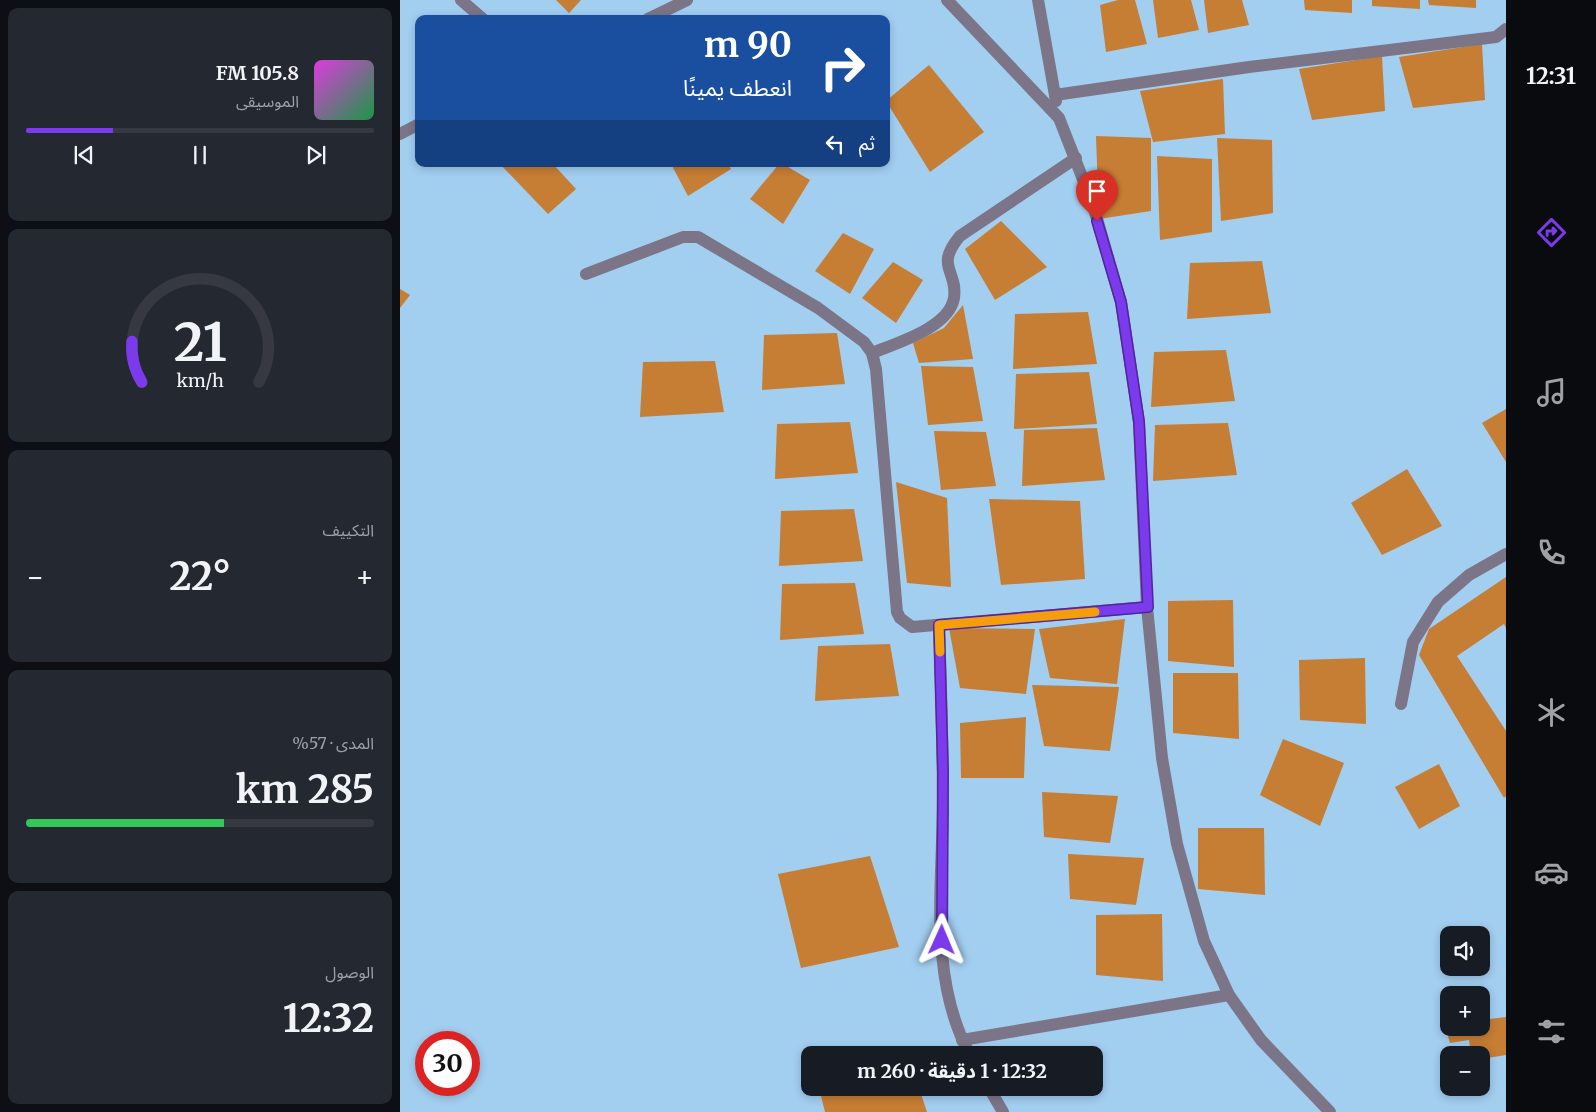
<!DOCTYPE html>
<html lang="ar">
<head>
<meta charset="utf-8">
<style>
	body { margin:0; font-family:Merriweather,"Noto Sans Arabic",serif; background:#242831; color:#f1f3f6; direction:rtl; height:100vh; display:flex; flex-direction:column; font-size:19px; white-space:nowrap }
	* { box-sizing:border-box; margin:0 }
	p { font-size:16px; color:#9ea1a6 }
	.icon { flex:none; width:28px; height:28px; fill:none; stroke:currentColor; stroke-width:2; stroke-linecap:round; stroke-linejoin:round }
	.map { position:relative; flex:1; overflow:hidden; direction:ltr }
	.details { display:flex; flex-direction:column; gap:8px; padding:8px; background:#0d0f14; width:400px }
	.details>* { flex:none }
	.guide { position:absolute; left:15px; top:15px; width:475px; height:152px; border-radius:10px; box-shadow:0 2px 8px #0003; direction:rtl; background:#1a4fa0; color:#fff; overflow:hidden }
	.controls { position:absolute; left:1040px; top:926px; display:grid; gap:10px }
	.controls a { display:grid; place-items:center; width:50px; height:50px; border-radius:10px; background:#171b24; box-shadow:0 2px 8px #0003; font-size:25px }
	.speed { position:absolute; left:15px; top:1031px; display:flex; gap:10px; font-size:25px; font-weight:700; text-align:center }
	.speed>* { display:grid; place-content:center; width:65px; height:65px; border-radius:50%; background:#171b24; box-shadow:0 2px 8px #0003; line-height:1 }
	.speed .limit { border:8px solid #d22; background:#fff; color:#111 }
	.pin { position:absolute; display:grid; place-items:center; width:42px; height:42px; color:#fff; margin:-51px -21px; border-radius:50% 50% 50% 0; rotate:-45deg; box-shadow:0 0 5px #0007 }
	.pin .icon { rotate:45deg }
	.me { position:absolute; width:55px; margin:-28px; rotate:1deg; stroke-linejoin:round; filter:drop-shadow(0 0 4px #0008) }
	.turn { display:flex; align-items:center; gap:18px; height:105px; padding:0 15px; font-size:22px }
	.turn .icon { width:65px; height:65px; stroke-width:2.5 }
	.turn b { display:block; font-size:35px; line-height:42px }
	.then { display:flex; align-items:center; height:48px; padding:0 15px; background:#0003; gap:10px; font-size:19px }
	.big { font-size:38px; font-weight:700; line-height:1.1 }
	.details .widget { flex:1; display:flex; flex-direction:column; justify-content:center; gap:8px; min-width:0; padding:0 18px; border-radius:10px; background:#242831 }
	.details .dial { align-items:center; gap:0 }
	.dial svg { height:130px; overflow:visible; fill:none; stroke:#363941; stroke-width:7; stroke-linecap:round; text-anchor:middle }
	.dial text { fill:#f1f3f6; stroke:none }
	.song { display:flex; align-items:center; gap:15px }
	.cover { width:60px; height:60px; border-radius:8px; background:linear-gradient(135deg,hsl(300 70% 55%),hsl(140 70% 35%)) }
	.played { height:5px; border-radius:2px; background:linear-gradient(90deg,#7c3aed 25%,#363941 25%) }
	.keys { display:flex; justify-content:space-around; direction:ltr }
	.heat { display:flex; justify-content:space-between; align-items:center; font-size:28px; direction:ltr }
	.charge { height:8px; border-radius:4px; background:linear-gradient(90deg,#34c759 57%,#363941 0) }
	.trip { position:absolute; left:401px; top:1046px; width:302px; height:50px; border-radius:10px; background:#171b24; box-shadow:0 2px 8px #0003; font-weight:700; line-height:50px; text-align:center; direction:rtl }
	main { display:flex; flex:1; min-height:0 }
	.tabs { display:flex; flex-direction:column; width:90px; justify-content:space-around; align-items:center; background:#090b0e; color:#9ea1a6 }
	.tabs .icon { width:35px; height:35px }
	.tabs .current { color:#7c3aed }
	.tabs b { font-size:22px; color:#f1f3f6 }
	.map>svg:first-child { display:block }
	.building { fill:#c67d34 }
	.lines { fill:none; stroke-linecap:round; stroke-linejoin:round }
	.minor { stroke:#7c7588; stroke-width:12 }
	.route-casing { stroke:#51269a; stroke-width:12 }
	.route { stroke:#7c3aed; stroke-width:9 }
	.slow { stroke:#f59e0b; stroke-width:9 }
</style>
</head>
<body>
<main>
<nav class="tabs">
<b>12:31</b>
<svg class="icon current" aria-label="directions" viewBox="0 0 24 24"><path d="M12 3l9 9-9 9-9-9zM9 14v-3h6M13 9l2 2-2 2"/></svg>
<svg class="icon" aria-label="music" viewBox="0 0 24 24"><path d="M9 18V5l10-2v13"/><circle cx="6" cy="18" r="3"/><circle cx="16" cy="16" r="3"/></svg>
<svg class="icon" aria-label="phone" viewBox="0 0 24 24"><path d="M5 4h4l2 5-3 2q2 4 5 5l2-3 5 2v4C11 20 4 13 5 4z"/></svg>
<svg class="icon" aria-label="climate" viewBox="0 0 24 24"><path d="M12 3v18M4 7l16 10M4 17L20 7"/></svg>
<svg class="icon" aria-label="car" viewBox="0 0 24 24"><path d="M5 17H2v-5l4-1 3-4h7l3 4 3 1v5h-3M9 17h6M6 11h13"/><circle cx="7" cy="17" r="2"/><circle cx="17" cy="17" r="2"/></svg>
<svg class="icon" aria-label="filters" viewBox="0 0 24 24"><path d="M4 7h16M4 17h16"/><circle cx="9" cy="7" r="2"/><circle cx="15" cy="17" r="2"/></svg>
</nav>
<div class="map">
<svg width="1106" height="1112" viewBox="0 0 1106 1112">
	<rect width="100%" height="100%" fill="#a2cef0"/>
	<!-- building -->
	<g class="building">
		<path d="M156,0h25l-12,13z"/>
		<path d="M718,0h17l12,44 -41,8 -6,-47z"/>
		<path d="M753,0h38l8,30 -41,8z"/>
		<path d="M804,0h38l7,25 -41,8z"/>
		<path d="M904,0h48v13l-47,-3z"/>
		<path d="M972,0h48v9l-48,-3z"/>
		<path d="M1028,0h48v8l-47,-3z"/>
		<path d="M1082,44l3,56 -72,8 -14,-51z"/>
		<path d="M982,56l3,55 -73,9 -13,-51z"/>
		<path d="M529,65l55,67 -54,40 -44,-71z"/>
		<path d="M823,79l2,55 -72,8 -13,-51z"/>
		<path d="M696,136l55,2v73l-52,8z"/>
		<path d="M817,138l55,2 1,73 -52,8z"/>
		<path d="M757,156l55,3v73l-52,8z"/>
		<path d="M100,164h53l23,25 -28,25z"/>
		<path d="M271,164h57l3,5 -43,27z"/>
		<path d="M379,164h4l27,16 -27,44 -33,-25z"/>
		<path d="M601,221l46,46 -52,33 -30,-51z"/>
		<path d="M443,233l31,16 -24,45 -35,-23z"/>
		<path d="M862,261l9,52 -84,6 3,-56z"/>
		<path d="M493,262l30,18 -27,43 -34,-25z"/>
		<path d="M0,289l10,6 -10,13z"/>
		<path d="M563,305l10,54 -54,4 -6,-20 31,-15z"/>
		<path d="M688,312l9,52 -84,5 2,-55z"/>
		<path d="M437,333l8,51 -83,6 2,-55z"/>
		<path d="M826,350l9,51 -84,6 3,-55z"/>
		<path d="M315,361l9,51 -84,5 3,-55z"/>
		<path d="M521,366l52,1 10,54 -55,4z"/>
		<path d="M689,372l8,52 -83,5 2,-55z"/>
		<path d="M1106,409v53l-24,-39z"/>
		<path d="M450,422l8,51 -83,6 2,-55z"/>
		<path d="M828,423l9,52 -84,6 2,-56z"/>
		<path d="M697,428l8,52 -83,6 2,-56z"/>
		<path d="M534,431l52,1 10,54 -55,4z"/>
		<path d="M1007,469l35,57 -60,29 -31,-52z"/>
		<path d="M496,482l51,16 4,89 -44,-4z"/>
		<path d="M589,499l91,2 5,78 -84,6z"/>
		<path d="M454,509l9,52 -84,5 2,-55z"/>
		<path d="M1106,577v51l-2,-4 -47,32 49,75v65l-2,2 -85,-143 10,-26z"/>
		<path d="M455,583l9,51 -84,6 2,-56z"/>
		<path d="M833,600l1,67 -66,-6v-60z"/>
		<path d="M725,619l-8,65 -67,-6 -11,-49z"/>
		<path d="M549,628l86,1 -9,65 -66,-6z"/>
		<path d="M490,644l9,52 -84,5 3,-55z"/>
		<path d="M965,658l1,66 -66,-4 -1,-60z"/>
		<path d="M773,673h65l1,66 -66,-6z"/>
		<path d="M632,685l87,2 -9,64 -66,-5z"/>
		<path d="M626,717l-2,61h-63l-1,-55z"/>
		<path d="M883,739l61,24 -24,63 -60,-31z"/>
		<path d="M1039,764l21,42 -41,23 -24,-42z"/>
		<path d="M642,792l76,4 -8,47 -66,-6z"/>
		<path d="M798,828h66l1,67 -67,-6z"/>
		<path d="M668,854l76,4 -8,47 -66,-6z"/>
		<path d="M470,856l29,91 -98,21 -23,-94z"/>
		<path d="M762,914l1,67 -67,-6v-60z"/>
		<path d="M1106,1017v38l-25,4v-4h-10l-2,-15 -19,3 -6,-19h5v4h32v-8z"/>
		<path d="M506,1046l3,9h-47v-1z"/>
		<path d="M419,1088h100l8,24h-102z"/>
	</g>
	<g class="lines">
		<!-- minor -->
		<g class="minor">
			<path d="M61,0l22,19"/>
			<path d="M547,0l112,118 34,87 28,97 18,120 8,185 15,151 15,86 27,97 25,54 32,45 69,72"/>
			<path d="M638,0l18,101"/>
			<path d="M248,19l39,-19"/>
			<path d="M655,95l194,-28 247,-30 10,-8"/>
			<path d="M0,134l19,-10"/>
			<path d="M186,274l97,-37h15l120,71 46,34 8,11 4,16 21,243 3,6 12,9 235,-20"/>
			<path d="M472,353c24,-10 77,-25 82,-55 4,-28 -20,-31 6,-62l116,-78"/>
			<path d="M539,625c2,60 4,121 4,182 -1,82 -14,173 27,248"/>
			<path d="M1001,704l12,-62 25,-40 31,-27 37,-21"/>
			<path d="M562,1040l267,-45"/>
			<path d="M589,1088l14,24"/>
		</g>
	</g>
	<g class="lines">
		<defs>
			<path id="route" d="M542,940l1,-168 -4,-147 209,-18 -9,-185 -18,-120 -24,-81"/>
		</defs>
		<!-- route casing -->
		<use href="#route" class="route-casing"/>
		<!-- route -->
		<use href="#route" class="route"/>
		<!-- slow -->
		<path class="slow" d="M540,652l-1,-27 156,-13"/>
	</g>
</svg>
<div class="controls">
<a><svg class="icon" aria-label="sound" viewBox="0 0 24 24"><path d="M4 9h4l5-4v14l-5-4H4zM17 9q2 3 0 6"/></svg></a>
<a>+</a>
<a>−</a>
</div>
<div class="speed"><div class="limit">30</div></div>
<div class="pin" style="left:697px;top:221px;background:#d93025"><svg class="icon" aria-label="arrive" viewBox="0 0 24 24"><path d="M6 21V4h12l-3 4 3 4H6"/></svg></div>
<svg class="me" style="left:542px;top:940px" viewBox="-20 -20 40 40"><path d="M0-17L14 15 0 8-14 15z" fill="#7c3aed" stroke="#fff" stroke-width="4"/></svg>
<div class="trip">12:32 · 1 دقيقة · 260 m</div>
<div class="guide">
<div class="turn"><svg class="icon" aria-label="right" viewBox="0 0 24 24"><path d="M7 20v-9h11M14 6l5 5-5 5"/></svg><div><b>90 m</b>انعطف يمينًا</div></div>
<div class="then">ثم<svg class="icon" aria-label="left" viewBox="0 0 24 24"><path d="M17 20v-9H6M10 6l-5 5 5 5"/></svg></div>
</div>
</div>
<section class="details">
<div class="widget">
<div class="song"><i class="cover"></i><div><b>105.8 FM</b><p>الموسيقى</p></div></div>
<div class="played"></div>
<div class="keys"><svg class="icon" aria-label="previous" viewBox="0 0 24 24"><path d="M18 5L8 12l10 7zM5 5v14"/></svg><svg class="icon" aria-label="pause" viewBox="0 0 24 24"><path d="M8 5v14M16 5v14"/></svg><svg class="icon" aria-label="next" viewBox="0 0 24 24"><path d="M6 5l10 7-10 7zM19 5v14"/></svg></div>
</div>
<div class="widget dial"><svg viewBox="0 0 100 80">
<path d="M14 69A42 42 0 1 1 86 69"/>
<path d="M14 69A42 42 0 0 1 8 44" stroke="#7c3aed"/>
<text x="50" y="56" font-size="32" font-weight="700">21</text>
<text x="50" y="72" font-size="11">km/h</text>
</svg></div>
<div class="widget"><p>التكييف</p>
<div class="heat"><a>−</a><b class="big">22°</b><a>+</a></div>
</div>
<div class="widget"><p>المدى · 57%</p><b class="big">285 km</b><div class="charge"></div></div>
<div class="widget"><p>الوصول</p><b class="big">12:32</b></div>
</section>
</main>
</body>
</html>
